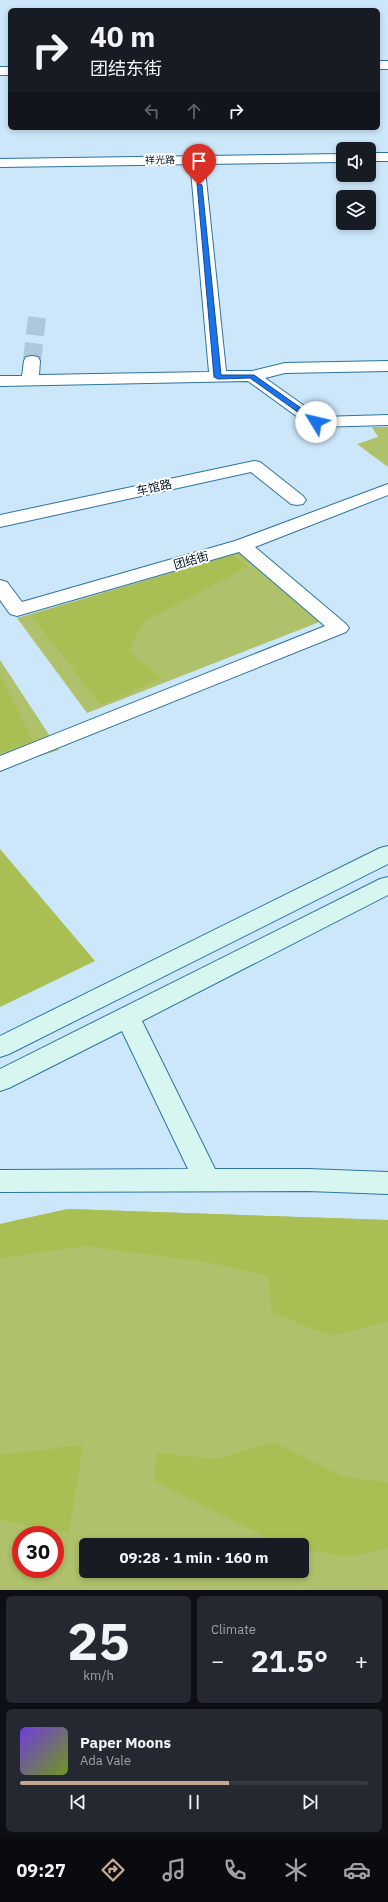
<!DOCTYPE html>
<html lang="en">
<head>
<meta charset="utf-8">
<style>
	body { margin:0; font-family:"IBM Plex Sans","Noto Sans SC",sans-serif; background:#242831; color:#f1f3f6; height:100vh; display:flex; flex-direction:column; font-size:15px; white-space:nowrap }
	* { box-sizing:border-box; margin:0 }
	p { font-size:13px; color:#9ea1a6 }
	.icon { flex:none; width:22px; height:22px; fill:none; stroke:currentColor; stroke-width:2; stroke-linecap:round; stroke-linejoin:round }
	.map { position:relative; height:1590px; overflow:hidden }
	.side { display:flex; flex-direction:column; gap:6px; padding:6px; background:#0d0f14; flex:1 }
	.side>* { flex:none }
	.banner { position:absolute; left:8px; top:8px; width:372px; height:122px; border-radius:6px; box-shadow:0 2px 6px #0003; background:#171b24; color:#f1f3f6; overflow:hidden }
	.tools { position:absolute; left:336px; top:142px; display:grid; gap:8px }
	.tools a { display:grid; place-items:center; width:40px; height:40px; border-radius:6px; background:#171b24; box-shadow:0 2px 6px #0003; font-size:20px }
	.speed { position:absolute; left:12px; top:1526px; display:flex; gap:8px; font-size:20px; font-weight:700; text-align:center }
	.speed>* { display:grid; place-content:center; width:52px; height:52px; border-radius:50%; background:#171b24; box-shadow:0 2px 6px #0003; line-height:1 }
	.speed .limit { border:6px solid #d22; background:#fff; color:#111 }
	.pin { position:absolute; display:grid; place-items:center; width:34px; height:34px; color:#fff; margin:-41px -17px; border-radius:50% 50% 50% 0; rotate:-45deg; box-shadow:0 0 4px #0007 }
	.pin .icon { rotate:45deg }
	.me { position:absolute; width:44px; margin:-22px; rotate:306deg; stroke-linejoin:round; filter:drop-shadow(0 0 3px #0008) }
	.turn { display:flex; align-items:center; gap:14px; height:84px; padding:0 16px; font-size:18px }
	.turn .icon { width:52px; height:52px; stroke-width:2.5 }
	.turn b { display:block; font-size:28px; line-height:34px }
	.lanes { display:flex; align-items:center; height:38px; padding:0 16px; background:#0003; justify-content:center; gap:20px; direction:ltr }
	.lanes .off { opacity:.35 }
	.big { font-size:30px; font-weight:800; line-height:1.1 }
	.side .tile { flex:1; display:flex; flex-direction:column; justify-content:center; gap:6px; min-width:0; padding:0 14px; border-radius:6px; background:#242831 }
	.side .dial { align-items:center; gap:0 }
	.dial b { font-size:52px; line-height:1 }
	.song { display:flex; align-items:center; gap:12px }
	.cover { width:48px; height:48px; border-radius:6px; background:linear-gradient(135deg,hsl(260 70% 55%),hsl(80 70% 35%)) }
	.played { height:4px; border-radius:2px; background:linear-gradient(90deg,#c4a990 60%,#363941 60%) }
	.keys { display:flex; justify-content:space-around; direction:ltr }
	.heat { display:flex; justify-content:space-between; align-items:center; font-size:22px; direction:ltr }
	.side .tiles { flex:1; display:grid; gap:6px; grid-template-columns:1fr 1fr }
	.tile:last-child { grid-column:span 2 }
	.trip { position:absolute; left:79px; top:1538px; width:230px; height:40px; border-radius:6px; background:#171b24; box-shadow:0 2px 6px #0003; font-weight:800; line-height:40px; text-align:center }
	.menu { display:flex; height:64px; justify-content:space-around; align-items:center; background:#090b0e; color:#9ea1a6 }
	.menu .icon { width:28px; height:28px }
	.menu .on { color:#c4a990 }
	.menu b { font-size:18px; color:#f1f3f6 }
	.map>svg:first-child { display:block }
	.green { fill:#afc16a; fill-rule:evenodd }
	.forest { fill:#aabf53 }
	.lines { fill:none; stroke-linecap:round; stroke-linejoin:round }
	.minor-tunnel { stroke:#adc8da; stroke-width:18; stroke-dasharray:18 8; stroke-linecap:butt }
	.minor-casing { stroke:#2d749f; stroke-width:2 }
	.tertiary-casing { stroke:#2d749f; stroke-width:2 }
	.secondary-casing { stroke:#2d749f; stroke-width:2 }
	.minor { fill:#fff; fill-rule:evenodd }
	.tertiary { fill:#fff; fill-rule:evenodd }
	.secondary { fill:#d8f6f0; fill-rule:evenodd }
	.route { fill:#1a73e8; stroke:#114b97 }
	.labels { text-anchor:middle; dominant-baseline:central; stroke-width:4; stroke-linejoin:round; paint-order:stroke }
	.far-street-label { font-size:10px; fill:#001525; stroke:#fff }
	.street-label { font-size:12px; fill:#001525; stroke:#fff }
</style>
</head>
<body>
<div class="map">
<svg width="388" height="1590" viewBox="0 0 388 1590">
	<rect width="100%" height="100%" fill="#cce7fa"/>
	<!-- green -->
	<g class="green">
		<path d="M372,427h16v40l-31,-23 21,-7z"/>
		<path d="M241,552l81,69 -235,92 -70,-95z"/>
		<path d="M0,660l59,90 -59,18z"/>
		<path d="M68,1209l320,11v370h-388v-366zM21,1535h34v34h-34zM86,1545h216v26h-216z"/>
	</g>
	<!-- forest -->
	<g class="forest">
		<path d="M233,555l14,12 -104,55 -14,29 33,27 -61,27 -70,-90z"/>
		<path d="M0,675l33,66 -33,12z"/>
		<path d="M0,849l95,112 -95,46z"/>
		<path d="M68,1209l320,11v101l-57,15 -59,-24 -4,-36 -56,-13 -126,-17 -86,12v-34z"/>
		<path d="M274,1442l68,34 46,7v65l-40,9 -46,-8v-4h-20l-128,-65 3,-27 60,6z"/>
		<path d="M83,1445l-14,88 -69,-13v-65z"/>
	</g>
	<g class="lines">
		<!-- minor-tunnel -->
		<path class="minor-tunnel" d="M32,361l5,-44"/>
		<defs>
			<g id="minor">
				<rect x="378" y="61" width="10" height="8"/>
				<rect x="0" y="67" width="10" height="8"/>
				<path d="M197,156l5,1 2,3 22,211h26l33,-8 103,-2v10l-103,2 -20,5 55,39 68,-2v10l-72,2 -6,-1 -62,-45 -248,5v-10h22l2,-15 2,-4 6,-1 6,1 2,4 -1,14 170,-3 -19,-212 2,-3z"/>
				<path d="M254,461l6,1 43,34 3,4 -3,4 -6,1 -6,-1 -40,-32 -251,55v-12z"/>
				<path d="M388,484v11l-133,52 91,77 3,4 -3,4 -346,139v-15l325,-130 -86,-74 -222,64 -7,-2 -10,-14v-20l7,2 15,20 213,-61z"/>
			</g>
			<g id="tertiary">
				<rect x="369" y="153" width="19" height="8"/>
				<path d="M343,154v8l-343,5v-8z"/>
			</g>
			<g id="secondary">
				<path d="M388,846v18l-379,190 -9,3v-21l380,-188z"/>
				<path d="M388,877v18l-246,126 73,148h93l80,3v22l-80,-3 -308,1v-22l188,-1 -66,-138 -113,57 -9,3v-22l380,-190z"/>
			</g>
		</defs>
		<!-- minor casing -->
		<use href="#minor" class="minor-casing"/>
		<!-- tertiary casing -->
		<use href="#tertiary" class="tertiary-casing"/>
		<!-- secondary casing -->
		<use href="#secondary" class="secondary-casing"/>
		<!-- minor -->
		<use href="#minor" class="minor"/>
		<!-- tertiary -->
		<use href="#tertiary" class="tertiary"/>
		<!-- secondary -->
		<use href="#secondary" class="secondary"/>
	</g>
	<!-- route -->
	<path class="route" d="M197,183l5,2 19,190h33l64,45v3h-5l-63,-45 -32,1 -4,-2z"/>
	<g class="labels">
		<!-- far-street labels -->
		<g class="far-street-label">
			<text transform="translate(160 160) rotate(-1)">祥光路</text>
		</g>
		<!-- street labels -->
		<g class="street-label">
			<text transform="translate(154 487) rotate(-12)">车馆路</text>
			<text transform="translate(191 560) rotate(-16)">团结街</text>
		</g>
	</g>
</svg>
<div class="tools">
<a><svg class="icon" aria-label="sound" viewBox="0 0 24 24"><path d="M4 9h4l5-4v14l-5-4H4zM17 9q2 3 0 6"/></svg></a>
<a><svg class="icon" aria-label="layers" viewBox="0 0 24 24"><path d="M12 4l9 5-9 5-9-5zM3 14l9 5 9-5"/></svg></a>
</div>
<div class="speed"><div class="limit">30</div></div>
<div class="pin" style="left:199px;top:185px;background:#d93025"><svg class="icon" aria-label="arrive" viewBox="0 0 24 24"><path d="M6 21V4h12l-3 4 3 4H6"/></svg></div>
<svg class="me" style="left:316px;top:422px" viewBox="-20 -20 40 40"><circle r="19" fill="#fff"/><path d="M0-13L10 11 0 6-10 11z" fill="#1a73e8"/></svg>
<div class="trip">09:28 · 1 min · 160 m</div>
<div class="banner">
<div class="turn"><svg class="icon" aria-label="right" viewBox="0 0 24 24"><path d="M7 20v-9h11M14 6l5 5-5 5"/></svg><div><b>40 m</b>团结东街</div></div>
<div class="lanes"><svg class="icon off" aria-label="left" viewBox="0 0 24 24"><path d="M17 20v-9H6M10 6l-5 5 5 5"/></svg><svg class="icon off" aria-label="ahead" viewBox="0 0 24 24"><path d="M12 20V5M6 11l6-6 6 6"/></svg><svg class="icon" aria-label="right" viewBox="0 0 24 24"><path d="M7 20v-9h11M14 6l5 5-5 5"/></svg></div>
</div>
</div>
<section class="side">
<div class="tiles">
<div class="tile dial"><b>25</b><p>km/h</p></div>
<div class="tile"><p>Climate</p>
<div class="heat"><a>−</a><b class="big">21.5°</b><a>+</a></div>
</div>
<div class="tile">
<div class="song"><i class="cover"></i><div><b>Paper Moons</b><p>Ada Vale</p></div></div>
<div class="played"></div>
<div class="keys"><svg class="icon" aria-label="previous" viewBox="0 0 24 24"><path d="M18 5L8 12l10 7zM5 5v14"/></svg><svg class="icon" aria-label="pause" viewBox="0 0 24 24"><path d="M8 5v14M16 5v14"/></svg><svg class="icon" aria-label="next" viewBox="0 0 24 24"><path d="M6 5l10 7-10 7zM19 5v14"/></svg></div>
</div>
</div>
</section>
<nav class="menu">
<b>09:27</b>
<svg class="icon on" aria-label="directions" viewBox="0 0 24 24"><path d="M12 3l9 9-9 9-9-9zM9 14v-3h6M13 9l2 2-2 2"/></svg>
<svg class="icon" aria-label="music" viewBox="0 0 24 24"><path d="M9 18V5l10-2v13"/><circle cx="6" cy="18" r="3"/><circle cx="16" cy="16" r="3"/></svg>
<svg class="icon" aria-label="phone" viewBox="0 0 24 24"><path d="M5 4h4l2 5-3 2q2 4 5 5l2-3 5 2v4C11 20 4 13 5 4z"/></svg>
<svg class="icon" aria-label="climate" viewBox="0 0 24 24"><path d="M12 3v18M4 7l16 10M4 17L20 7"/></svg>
<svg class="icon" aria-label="car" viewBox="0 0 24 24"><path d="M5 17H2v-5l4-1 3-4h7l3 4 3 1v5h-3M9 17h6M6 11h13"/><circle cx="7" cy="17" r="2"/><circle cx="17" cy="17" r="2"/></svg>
</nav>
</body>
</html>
